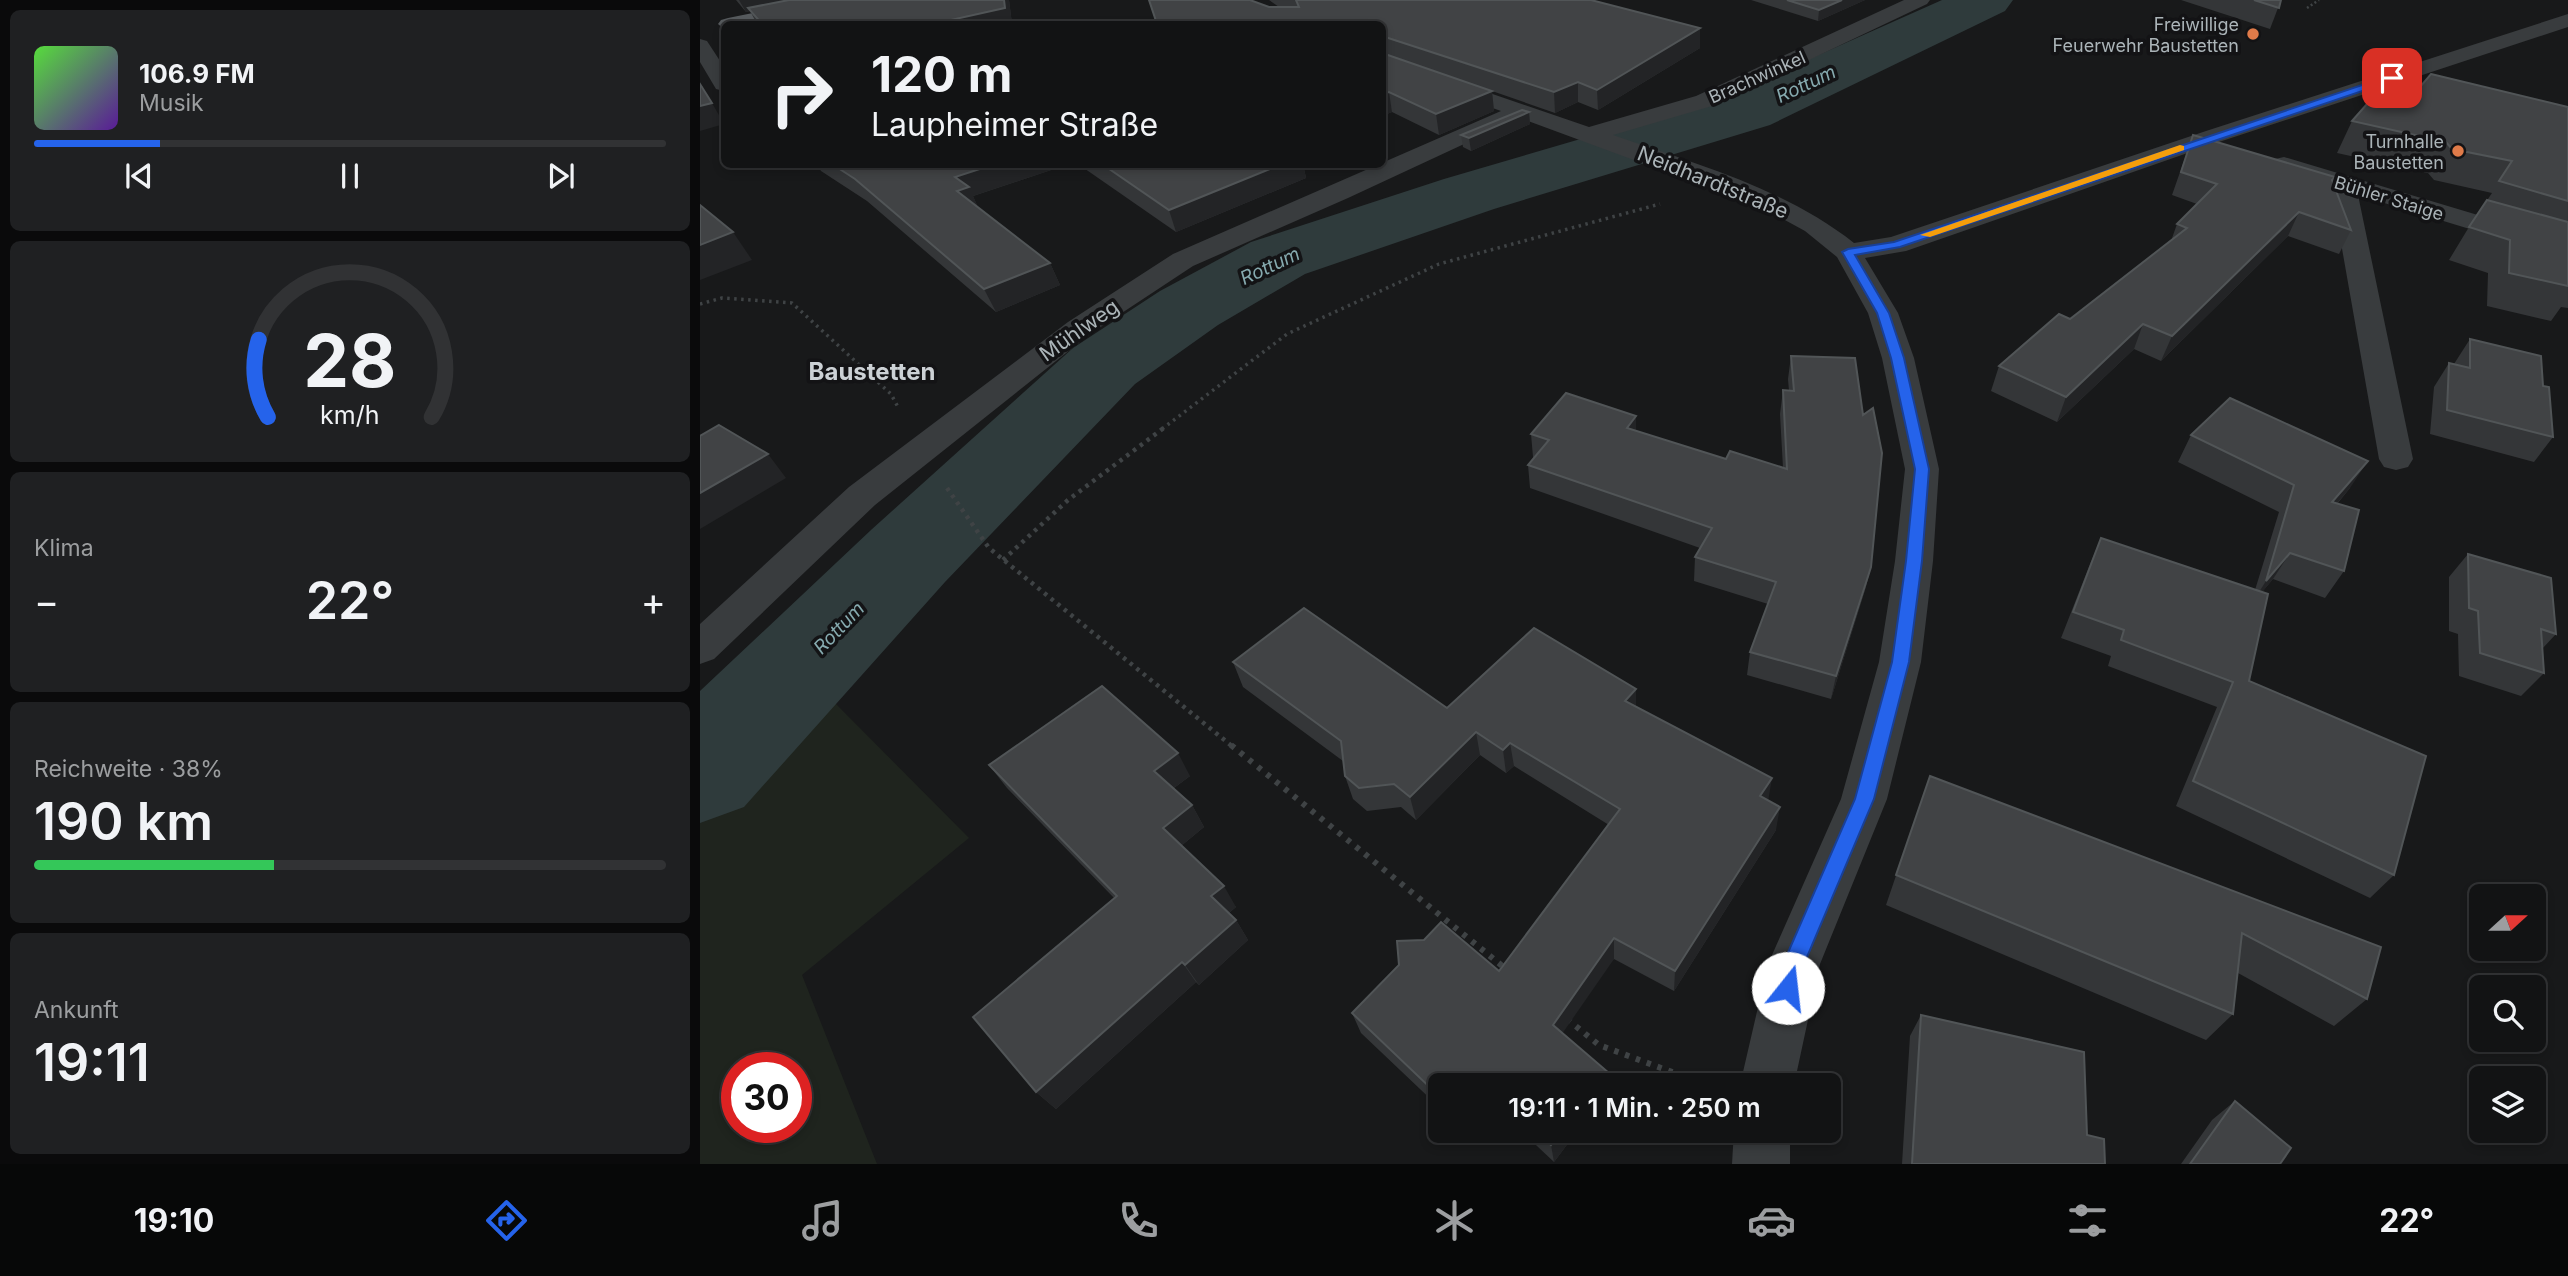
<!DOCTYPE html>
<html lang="de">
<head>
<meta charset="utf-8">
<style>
	body { margin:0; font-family:Inter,sans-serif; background:#1f2022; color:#f1f3f6; height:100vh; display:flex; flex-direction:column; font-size:26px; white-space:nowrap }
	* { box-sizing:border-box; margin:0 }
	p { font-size:23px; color:#9c9ea0 }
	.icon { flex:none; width:38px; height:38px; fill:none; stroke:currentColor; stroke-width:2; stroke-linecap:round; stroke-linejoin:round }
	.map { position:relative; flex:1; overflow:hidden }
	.side { display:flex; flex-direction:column; gap:10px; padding:10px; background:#0a0a0b; width:700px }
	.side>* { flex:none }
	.guide { position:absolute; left:21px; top:21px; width:665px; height:147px; border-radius:10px; box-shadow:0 4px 10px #0003,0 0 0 2px #313234; background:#121314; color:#f1f3f6; overflow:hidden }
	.needle { width:46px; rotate:69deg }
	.controls { position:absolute; left:1769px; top:884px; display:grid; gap:14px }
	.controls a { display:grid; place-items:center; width:77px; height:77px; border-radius:10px; background:#121314; box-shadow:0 4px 10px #0003,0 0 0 2px #313234; font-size:35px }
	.speed { position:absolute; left:21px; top:1052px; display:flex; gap:14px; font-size:35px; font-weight:700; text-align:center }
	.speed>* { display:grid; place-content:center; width:91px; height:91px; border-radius:50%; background:#121314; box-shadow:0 4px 10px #0003,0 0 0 2px #313234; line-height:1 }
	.speed .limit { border:10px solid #d22; background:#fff; color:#111 }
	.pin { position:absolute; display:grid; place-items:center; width:60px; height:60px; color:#fff; margin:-30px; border-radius:14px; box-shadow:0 4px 10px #0006 }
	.me { position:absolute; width:77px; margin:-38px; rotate:16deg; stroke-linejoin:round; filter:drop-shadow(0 0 5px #0008) }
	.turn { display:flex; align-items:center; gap:24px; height:147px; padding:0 35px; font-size:32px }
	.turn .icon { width:91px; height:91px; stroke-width:2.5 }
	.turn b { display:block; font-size:49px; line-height:60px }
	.big { font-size:52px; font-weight:600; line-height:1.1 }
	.side .widget { flex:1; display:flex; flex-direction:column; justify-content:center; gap:10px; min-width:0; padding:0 24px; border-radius:10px; background:#1f2022 }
	.side .dial { align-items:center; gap:0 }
	.dial svg { height:182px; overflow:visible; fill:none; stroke:#313234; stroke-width:7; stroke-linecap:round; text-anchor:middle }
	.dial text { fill:#f1f3f6; stroke:none }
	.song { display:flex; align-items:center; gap:21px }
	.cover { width:84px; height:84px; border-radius:10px; background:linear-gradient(135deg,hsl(110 70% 55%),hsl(270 70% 35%)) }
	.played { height:7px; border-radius:4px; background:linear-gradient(90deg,#2563eb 20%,#313234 20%) }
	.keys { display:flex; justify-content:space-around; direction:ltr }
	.heat { display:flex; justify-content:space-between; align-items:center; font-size:38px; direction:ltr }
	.charge { height:10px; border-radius:5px; background:linear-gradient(90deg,#34c759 38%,#313234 0) }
	.trip { position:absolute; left:728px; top:1073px; width:413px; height:70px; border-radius:10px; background:#121314; box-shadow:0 4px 10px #0003,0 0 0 2px #313234; font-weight:600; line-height:70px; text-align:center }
	.tabs { display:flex; height:112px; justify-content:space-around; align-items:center; background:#070808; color:#9c9ea0 }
	.tabs .icon { width:49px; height:49px }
	.tabs .active { color:#2563eb }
	.tabs b { font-size:32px; color:#f1f3f6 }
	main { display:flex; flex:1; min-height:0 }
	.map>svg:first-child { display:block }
	.green { fill:#1f241e; fill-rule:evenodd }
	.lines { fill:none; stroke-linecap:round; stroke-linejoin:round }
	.river { fill:#2f3b3c; fill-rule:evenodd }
	.path-far3 { stroke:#3f4345; stroke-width:2.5; stroke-dasharray:2 2.5; stroke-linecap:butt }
	.path-far2 { stroke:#3f4345; stroke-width:3.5; stroke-dasharray:2.5 4.5; stroke-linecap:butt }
	.path-far1 { stroke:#3f4345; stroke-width:4.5; stroke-dasharray:3.5 5; stroke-linecap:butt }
	.path { stroke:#3f4345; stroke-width:6; stroke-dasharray:4.5 7; stroke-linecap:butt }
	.minor { fill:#393c3e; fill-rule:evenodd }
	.major { fill:#565a5d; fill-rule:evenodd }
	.wall { fill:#343638 }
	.shaded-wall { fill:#232426 }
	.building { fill:#414345; stroke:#515557; stroke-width:2 }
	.route { fill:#2563eb; stroke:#184099; stroke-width:2 }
	.slow { fill:#f59e0b }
	.poi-dot { fill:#e07b49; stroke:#131315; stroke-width:2.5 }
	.labels { text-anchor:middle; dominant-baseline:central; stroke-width:7; stroke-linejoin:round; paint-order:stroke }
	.far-poi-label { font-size:18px; fill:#abb4b8; stroke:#131315; text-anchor:end }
	.far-street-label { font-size:18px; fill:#abb4b8; stroke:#131315 }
	.far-water-label { font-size:19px; font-style:italic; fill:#86aaaf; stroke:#131315 }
	.street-label { font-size:21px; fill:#abb4b8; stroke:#131315 }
	.quarter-label { font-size:24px; font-weight:bold; fill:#ccd1d5; stroke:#131315 }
</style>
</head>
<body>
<main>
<section class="side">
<div class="widget">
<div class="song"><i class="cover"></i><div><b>106.9 FM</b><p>Musik</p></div></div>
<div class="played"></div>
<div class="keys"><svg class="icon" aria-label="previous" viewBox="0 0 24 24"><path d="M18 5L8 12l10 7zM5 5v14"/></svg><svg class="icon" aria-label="pause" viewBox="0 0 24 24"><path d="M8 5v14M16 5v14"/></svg><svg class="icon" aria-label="next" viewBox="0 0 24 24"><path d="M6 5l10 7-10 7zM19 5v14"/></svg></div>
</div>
<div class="widget dial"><svg viewBox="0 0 100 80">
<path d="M14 69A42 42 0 1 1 86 69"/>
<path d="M14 69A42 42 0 0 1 10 35" stroke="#2563eb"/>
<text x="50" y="56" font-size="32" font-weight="700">28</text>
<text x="50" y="72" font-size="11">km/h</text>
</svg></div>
<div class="widget"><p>Klima</p>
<div class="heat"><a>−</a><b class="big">22°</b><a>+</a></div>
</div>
<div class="widget"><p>Reichweite · 38%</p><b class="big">190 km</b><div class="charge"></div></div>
<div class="widget"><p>Ankunft</p><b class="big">19:11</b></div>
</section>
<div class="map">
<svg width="1868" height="1164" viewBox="0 0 1868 1164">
	<rect width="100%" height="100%" fill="#18191a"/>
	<!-- green -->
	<path class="green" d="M134,702l135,136 -167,137 75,189h-177v-349zM37,1068h59v59h-59z"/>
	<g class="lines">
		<!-- river -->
		<path class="river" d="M1242,0h71l-8,11 -235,114 -276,84 -189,65 -87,51 -83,59 -190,198 -201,225 -44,16v-132l171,-161 202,-182 87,-57 91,-49 193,-63 280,-82z"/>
		<!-- path-far3 -->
		<path class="path-far3" d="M1607,8l12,-8"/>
		<!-- path-far2 -->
		<g class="path-far2">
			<path d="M0,304l22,-6 70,5 99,91 8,15"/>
			<path d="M462,429l125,-95 152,-70 221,-60"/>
		</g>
		<!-- path-far1 -->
		<g class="path-far1">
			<path d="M247,488l42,60 244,199"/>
			<path d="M303,560l65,-60 97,-73"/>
		</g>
		<!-- path -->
		<g class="path">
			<path d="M531,745l275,224"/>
			<path d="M867,1019l32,26 108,40"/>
		</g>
		<!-- minor -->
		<g class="minor">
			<path d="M1204,0h26l-3,4 -215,102 -99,29c83,29 171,53 241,108l37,-6 315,-106 362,-117v13l-346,114 -316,110 -41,7 33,55 16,45 25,111 -6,92 -12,101 -34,137 -67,165 -26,121h-54l28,-121 73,-165 38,-137 16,-101 10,-92 -23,-111 -14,-45 -31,-56 -32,-26 -44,-24 -241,-89 -172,80 -155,68 -103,68 -215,171 -161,154 -14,5v-40l149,-137 219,-165 105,-68 328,-143 -119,-42v-13l207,71 107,-31z"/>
			<path d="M0,39l7,2 17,26v24l-8,-2 -16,-27z"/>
			<path d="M1584,157l284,85v17l-210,-64 55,264 -5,8 -12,3 -12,-3 -5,-8 -48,-273 -56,-17 -3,-5 3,-5z"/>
			<path d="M1034,1130h56v34h-58z"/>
		</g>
		<!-- major -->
		<path class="major" d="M117,0h39l-10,6 -91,18h-31v5l-6,-5 3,-4 7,-2z"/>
	</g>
	<!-- wall -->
	<g class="wall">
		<path d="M36,0h273l3,24h-255l-7,-13 -4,1z"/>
		<path d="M569,0h322l109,28v20l-102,62 -20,-8 -23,11 -63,-22 2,20 -55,24 -47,-23 -10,4v-92l-113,-17h10z"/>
		<path d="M1051,0h114l-47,21z"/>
		<path d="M1481,0h100l-11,29z"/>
		<path d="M1720,87l148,20v201l-7,-1 -10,14 -64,-15 1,-33 -39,-13 20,-33 23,-34 -58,-13 -6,-7 -91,-20 15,-32z"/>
		<path d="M829,112l1,12 -59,27 -8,-4 -2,-12z"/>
		<path d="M1493,135l140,46 18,49 -12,24 -51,-18 -127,125 -27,-12 -77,73 -66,-31 8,-25 71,-47 101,-78 6,-17 20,-20 -25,-9z"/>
		<path d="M117,164h252l-96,32 5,12 72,55 10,22 -64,27 -129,-111 -46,-30z"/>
		<path d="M378,164h225l3,14 -130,54z"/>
		<path d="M1770,339l73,47 10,51 -19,25 -104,-28 4,-47 15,-24 5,1z"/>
		<path d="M1091,356l80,211 -6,23 -34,109 -84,-24 3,-23 18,-48 -74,-23 1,-24 5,-9 -170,-60 -2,-23 6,-7 -1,-1 -2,-23 105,-3 90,28 57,9 -3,-54 3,-24 6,1 -1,-12z"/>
		<path d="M1491,435l159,53 -13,16 7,67 -19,27 -52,-19 -11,13 -13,89 145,194 -24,23 -194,-92 41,-99 -109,-41 3,-10 -50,-18 29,-74 11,-26 154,52 24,-78 -101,-50z"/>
		<path d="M1768,554l88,80 -14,15 2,24 -23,23 -62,-20 -1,-42 -9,-3v-54z"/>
		<path d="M533,662l214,46 189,-19v18l132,94 8,29 -102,161 -60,-32 -174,126v23l-79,-75 -9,-20 147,-42 110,-146 -95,-59 -8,7 -26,-18 -64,65 -15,-13 -34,4 -14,-12 -8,-23 -2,-15 -100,-74z"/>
		<path d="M289,765l201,11 -16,12 18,17 12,22 -23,19 55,61 -7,6 7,7 12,20 -49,45 -3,-3 -140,127 -20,-17 78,-194 -107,-110z"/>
		<path d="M1219,808l462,139 -14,52 -33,27 -96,-53 -5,41 -27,26 -320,-135z"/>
		<path d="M1221,1015l166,120 18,29h-203l8,-128z"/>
		<path d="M1535,1101l45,63h-99l31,-44z"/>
		<path d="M820,1130h58l-24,32z"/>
	</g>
	<!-- shaded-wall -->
	<g class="shaded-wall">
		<path d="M39,0h65l-56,8 2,3 -4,1z"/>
		<path d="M304,0h5l3,24h-79z"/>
		<path d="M1142,0h23l-47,21 1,-11z"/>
		<path d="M1000,28v20l-102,62 -1,-20z"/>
		<path d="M878,82v20l-23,11 -1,-21z"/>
		<path d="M792,91l2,20 -55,24 -3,-21z"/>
		<path d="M689,92l3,20 -10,4v-22z"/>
		<path d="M12,103l12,21 -24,7v-25z"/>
		<path d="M829,112l1,12 -59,27 -2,-13z"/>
		<path d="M295,164h74l-96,32 6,13 -22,-18 -2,-14z"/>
		<path d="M582,164h21l3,14 -130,54 -7,-22z"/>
		<path d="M1599,212l-11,24 -127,125 11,-25z"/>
		<path d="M33,232l19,28 -52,20v-35z"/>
		<path d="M350,263l10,22 -64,27 -12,-23z"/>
		<path d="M1443,324l-9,25 -77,73 9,-25z"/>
		<path d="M936,416v23l-9,-11z"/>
		<path d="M68,454l18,24 -86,51v-36z"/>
		<path d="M1668,461l-18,27 -35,41 17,-27z"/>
		<path d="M1590,553l-17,26 -24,29 17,-27z"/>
		<path d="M1171,567l-6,23 -34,109 5,-23z"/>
		<path d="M936,689v24l-11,-12z"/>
		<path d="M776,732l4,23 -64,65 -6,-23z"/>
		<path d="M810,743l4,23 -8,7 -3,-23z"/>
		<path d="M478,753l12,23 -23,17 -13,-22z"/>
		<path d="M1072,778l-4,24 -8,-6z"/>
		<path d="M492,805l12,22 -28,23 -13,-22z"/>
		<path d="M1080,807l-4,23 -102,161 1,-20z"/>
		<path d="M524,886l12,21 -12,10 -13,-21z"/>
		<path d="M536,920l12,20 -49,45 -14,-20z"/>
		<path d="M914,938v21l-59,85 -2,-19z"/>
		<path d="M482,962l14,20 -140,127 -20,-17z"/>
		<path d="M909,1073v12h-10z"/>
		<path d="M863,1130h15l-24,32 -3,-17z"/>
	</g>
	<!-- building -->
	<g class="building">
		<path d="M89,0h215l1,8 -72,16h-171l-14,-16z"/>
		<path d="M449,0h101l19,7h30l-3,-7h295l109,28 -103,62 -19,-8 -24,10 -172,-56v-12h-225z"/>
		<path d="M1087,0h55l-23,10z"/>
		<path d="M1554,0h27l-2,8z"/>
		<path d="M682,53l110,38 -56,23 -47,-22 -7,2z"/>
		<path d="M1731,74l137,33v94l-69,-20 13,-20 -60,-12 -6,-7 -94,-21 37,-42 31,8z"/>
		<path d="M0,84l12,19 -12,3z"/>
		<path d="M822,110l7,2 -60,26 -8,-3z"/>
		<path d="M1493,135l142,42 -3,3 19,50 -52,-18 -127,124 -29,-12 -77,73 -67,-31 60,-52 11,5 117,-91 -10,-4 40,-40 -36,-12z"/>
		<path d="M132,164h163l-40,13 14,10 -12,4 93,72 -66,26 -129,-110z"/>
		<path d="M402,164h180l-113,46z"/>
		<path d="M1787,200l81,22v64l-59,-13 1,-33 -41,-13z"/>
		<path d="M0,205l33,27 -33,13z"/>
		<path d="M1770,339l71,17 2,30 6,1 4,50 -106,-27 2,-47 21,5z"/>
		<path d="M1091,356l64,2 8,57 10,-7 9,45 -11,114 -35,109 -86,-24 26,-70 -81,-25 17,-29 -184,-63 21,-25 -18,-6 35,-41 70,23 -9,12 99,31 4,-8 57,18 -4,-79 11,1z"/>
		<path d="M1530,398l138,63 -36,41 27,8 -15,61 -54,-18 -24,28 28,-96 -103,-50z"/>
		<path d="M19,425l49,29 -68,39v-57z"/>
		<path d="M1401,538l167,56 -19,87 177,75 -32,119 -201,-94 40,-99 -112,-42 3,-10 -51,-18z"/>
		<path d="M1768,554l83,24 5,56 -15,-5 3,44 -64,-20 -2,-42 -9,-3z"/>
		<path d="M604,608l143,100 87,-80 102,61 -11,12 147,77 -12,18 20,11 -105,164 -61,-33 -61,87 56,48 -10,12h-159v12l-88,-84 47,-48 -2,-24 27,-1 17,-18 58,49 121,-162 -110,-66 -7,7 -27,-18 -66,65 -16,-13 -35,4 -14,-12 -4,-35 -108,-79z"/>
		<path d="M402,686l76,67 -24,18 38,34 -29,23 61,58 -13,10 25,24 -51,45 -3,-3 -146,130 -63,-75 144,-121 -128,-131z"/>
		<path d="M1230,776l451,171 -14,52 -125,-66 -9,81 -337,-139z"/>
		<path d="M1221,1015l163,37 3,83 17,4 1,25h-193z"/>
		<path d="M1535,1101l56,47 -11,16h-90z"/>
		<path d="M835,1130h28l-12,15z"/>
	</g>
	<!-- route -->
	<path class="route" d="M1692,75l4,3 -1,2 -495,167 -45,8 34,58 15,45 25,111 -7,92 -13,101 -35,137 -70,165 -8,31 -8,3 -7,-3 -3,-7 5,-24 72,-165 37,-137 14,-101 9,-92 -24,-111 -14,-45 -35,-61 6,-3 46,-7z"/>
	<!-- slow -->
	<path class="slow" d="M1480,145l4,1v4l-254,87 -10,-2z"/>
	<!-- markers -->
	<g class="poi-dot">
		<circle cx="1553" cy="34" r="7"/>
		<circle cx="1758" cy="151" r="7"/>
	</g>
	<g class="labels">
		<!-- far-poi labels -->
		<g class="far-poi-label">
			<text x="1539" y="24">Freiwillige<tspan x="1539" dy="21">Feuerwehr Baustetten</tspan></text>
			<text x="1744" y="141">Turnhalle<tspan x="1744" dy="21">Baustetten</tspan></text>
		</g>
		<!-- far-street labels -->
		<g class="far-street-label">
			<text transform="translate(1057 77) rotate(-24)">Brachwinkel</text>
			<text transform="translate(1689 198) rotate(17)">Bühler Staige</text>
		</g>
		<!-- far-water labels -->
		<g class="far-water-label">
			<text transform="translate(1106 84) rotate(-25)">Rottum</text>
			<text transform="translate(570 266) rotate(-25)">Rottum</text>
			<text transform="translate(139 628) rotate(-46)">Rottum</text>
		</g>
		<!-- street labels -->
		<g class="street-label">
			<text transform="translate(1013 182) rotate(22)">Neidhardtstraße</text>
			<text transform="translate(379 330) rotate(-35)">Mühlweg</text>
		</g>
		<!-- quarter labels -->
		<g class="quarter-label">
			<text x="172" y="371">Baustetten</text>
		</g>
	</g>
</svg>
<div class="controls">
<a><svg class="needle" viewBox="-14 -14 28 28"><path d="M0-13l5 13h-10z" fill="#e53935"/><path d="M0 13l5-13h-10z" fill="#9c9ea0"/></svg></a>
<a><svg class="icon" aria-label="search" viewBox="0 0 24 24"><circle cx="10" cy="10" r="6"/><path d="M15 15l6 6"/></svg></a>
<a><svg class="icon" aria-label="layers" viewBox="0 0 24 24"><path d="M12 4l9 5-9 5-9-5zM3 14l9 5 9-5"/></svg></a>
</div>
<div class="speed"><div class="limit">30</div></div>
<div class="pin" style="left:1692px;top:78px;background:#d93025"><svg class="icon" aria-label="arrive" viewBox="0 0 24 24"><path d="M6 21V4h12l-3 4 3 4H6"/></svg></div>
<svg class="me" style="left:1088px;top:988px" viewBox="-20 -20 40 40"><circle r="19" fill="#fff"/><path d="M0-13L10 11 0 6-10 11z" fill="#2563eb"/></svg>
<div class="trip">19:11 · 1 Min. · 250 m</div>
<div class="guide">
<div class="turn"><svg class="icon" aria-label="right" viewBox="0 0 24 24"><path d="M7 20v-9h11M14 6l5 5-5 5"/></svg><div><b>120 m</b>Laupheimer Straße</div></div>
</div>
</div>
</main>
<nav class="tabs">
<b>19:10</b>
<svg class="icon active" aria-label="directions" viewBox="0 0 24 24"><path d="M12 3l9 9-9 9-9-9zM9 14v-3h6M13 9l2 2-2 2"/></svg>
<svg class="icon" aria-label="music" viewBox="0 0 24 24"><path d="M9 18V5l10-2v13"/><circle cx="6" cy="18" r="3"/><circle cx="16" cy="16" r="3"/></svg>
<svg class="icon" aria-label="phone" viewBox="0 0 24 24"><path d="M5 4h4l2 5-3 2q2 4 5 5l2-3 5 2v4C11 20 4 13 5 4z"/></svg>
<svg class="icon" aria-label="climate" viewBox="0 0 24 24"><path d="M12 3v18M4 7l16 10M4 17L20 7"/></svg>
<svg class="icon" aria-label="car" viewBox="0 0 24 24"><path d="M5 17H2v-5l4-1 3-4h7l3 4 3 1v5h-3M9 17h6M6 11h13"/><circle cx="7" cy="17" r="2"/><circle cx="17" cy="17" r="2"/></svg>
<svg class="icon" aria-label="filters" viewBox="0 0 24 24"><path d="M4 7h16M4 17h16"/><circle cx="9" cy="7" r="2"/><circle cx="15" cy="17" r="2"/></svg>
<b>22°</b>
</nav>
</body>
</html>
